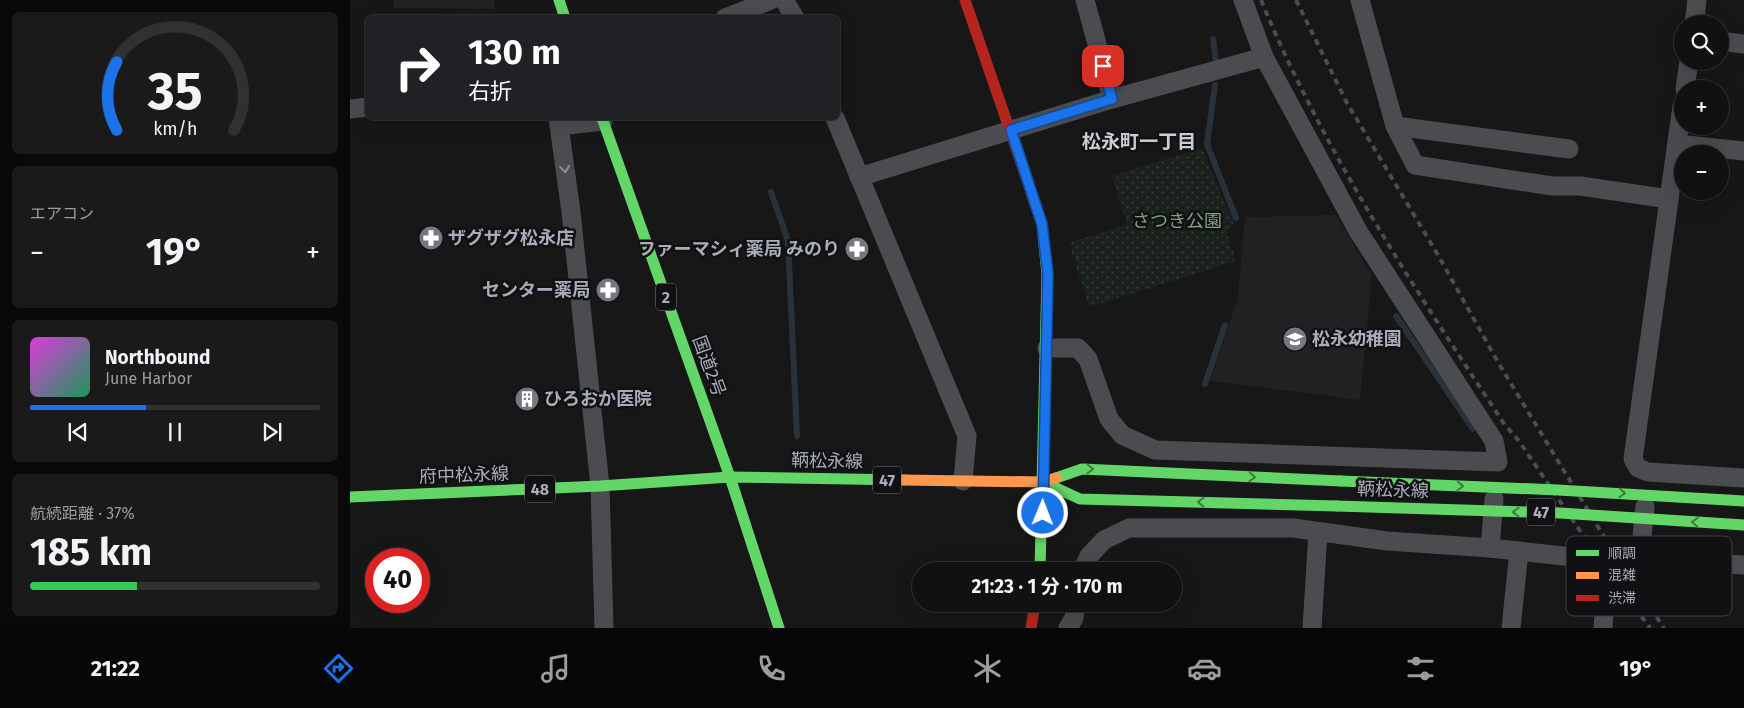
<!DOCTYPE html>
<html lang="ja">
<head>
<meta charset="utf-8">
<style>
	body { margin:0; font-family:"Fira Sans","Noto Sans JP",sans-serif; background:#1a1a1a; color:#f1f3f6; height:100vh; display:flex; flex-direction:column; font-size:19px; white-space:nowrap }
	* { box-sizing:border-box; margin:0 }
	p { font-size:16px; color:#9c9d9f }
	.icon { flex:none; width:28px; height:28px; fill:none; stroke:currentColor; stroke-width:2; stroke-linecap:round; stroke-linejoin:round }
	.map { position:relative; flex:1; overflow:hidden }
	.panel { display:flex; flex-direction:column; gap:12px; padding:12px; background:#090909; width:350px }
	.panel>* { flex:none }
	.hud { position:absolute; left:15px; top:15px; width:475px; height:105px; border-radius:8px; box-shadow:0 5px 20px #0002,0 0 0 1px #303131; background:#202124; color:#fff; overflow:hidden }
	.buttons { position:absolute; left:1324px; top:15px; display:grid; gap:10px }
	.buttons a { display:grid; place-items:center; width:55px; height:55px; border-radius:50%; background:#111; box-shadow:0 5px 20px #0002,0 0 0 1px #303131; font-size:25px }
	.speed { position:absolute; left:15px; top:548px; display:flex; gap:10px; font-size:25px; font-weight:700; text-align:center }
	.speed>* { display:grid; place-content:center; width:65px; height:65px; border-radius:50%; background:#111; box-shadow:0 5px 20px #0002,0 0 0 1px #303131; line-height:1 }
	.speed .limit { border:8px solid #d22; background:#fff; color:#111 }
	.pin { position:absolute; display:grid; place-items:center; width:42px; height:42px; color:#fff; margin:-21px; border-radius:10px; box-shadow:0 2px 8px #0006 }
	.me { position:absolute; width:55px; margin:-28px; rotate:1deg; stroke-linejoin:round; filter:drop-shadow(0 0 4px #0008) }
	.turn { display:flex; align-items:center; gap:18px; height:105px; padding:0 20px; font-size:22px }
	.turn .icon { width:65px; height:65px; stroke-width:2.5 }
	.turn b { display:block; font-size:35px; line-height:42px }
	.big { font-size:38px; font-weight:700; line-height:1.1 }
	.panel .tile { flex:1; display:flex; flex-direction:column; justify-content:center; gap:8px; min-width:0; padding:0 18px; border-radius:8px; background:#1a1a1a }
	.panel .dial { align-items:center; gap:0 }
	.dial svg { height:130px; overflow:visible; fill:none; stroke:#303131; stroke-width:7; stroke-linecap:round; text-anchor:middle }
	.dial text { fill:#f1f3f6; stroke:none }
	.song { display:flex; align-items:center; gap:15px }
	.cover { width:60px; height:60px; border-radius:8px; background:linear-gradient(135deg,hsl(300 70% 55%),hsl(150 70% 35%)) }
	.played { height:5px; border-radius:2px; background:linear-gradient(90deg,#1a73e8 40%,#303131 40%) }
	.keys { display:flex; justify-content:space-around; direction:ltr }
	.heat { display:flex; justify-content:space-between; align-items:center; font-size:28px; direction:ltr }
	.charge { height:8px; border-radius:4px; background:linear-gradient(90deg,#34c759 37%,#303131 0) }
	.trip { position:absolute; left:562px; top:562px; width:270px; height:50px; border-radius:25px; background:#111; box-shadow:0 5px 20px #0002,0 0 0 1px #303131; font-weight:700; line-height:50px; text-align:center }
	.dock { display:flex; height:80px; justify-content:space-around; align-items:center; background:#070707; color:#9c9d9f }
	.dock .icon { width:35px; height:35px }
	.dock .active { color:#1a73e8 }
	.dock b { font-size:22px; color:#f1f3f6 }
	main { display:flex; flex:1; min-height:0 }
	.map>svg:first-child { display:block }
	.built { fill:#212124 }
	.park { fill:url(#park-dots) }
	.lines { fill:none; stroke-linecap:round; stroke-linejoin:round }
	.stream { stroke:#2a3239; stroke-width:6 }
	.street { stroke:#4b4c50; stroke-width:19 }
	.fast { stroke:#63d668; stroke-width:11 }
	.slow { stroke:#ff974d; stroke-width:11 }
	.jam { stroke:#b3261e; stroke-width:11 }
	.rail { stroke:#4b4c4f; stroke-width:4; stroke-dasharray:6 5; stroke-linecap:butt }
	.fast-bridge { stroke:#63d668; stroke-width:11 }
	.oneway { stroke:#8c9099 }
	.oneway2 { stroke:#3e7d42 }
	.route-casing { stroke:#114b97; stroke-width:12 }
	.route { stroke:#1a73e8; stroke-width:9 }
	.labels { text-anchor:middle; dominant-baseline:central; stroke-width:5; stroke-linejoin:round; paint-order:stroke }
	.shield { fill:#111113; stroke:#7b7e86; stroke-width:1 }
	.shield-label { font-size:16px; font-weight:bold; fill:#a8adb8 }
	.park-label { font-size:18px; fill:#7fa381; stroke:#111113 }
	.poi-label { font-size:18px; font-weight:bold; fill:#a8adb8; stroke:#111113; text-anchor:start }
	.street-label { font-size:18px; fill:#a8adb8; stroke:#111113 }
	.neighbourhood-label { font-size:19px; font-weight:bold; fill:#c9ccd4; stroke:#111113 }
	.key { fill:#111113; stroke:#3e4045; stroke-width:1 }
	.key-label { font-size:14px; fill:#a8adb8 }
</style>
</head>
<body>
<main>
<section class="panel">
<div class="tile dial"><svg viewBox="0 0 100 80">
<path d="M14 69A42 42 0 1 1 86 69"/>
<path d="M14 69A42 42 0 0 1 14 27" stroke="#1a73e8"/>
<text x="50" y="56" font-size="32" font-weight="700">35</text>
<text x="50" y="72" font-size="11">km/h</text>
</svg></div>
<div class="tile"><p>エアコン</p>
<div class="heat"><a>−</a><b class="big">19°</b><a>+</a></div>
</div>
<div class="tile">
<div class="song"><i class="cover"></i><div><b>Northbound</b><p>June Harbor</p></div></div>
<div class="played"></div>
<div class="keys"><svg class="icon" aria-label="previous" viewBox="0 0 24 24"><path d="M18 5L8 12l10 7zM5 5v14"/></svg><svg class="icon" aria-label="pause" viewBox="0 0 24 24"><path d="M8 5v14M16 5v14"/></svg><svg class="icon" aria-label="next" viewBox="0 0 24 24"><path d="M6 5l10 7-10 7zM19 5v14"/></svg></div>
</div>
<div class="tile"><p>航続距離 · 37%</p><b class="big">185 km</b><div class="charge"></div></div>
</section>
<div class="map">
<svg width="1394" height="628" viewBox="0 0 1394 628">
	<defs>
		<pattern id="park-dots" width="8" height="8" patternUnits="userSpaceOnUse" patternTransform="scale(1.25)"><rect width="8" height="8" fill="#1b211c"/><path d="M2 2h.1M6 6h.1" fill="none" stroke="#393f3b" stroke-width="1.8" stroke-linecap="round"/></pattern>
	</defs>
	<rect width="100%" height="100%" fill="#171717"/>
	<!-- built -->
	<g class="built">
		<path d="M44,0h100v9l-100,-1z"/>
		<path d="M986,215l36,60 -12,125 -150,-19 28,-84 7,-80z"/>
	</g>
	<!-- park -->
	<path class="park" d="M852,148l32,77 -8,5 10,31 -147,46 -20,-64 58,-18 -15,-49z"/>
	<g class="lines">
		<!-- stream -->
		<g class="stream">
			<path d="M863,39l3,24"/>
			<path d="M865,85l-8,59 29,74"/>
			<path d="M421,192l17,49 9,195"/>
			<path d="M1046,316l77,113"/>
			<path d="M855,384l20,-59"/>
		</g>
		<!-- street -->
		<g class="street">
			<path d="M434,0l11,18"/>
			<path d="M735,0l27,99"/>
			<path d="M1010,0l35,126 20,39 137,21h28l89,13"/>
			<path d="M375,18l46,-18"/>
			<path d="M1344,24l3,-24"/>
			<path d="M1370,41l24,3"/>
			<path d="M1335,89l4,-28"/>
			<path d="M1332,106l-49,353 5,9 10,4 96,6"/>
			<path d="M0,109l18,-2"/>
			<path d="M208,118l13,94 29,274 4,142"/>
			<path d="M485,118l132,318 -4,45"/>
			<path d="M209,126l44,-5"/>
			<path d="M1045,126l174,23"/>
			<path d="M1327,144l67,7"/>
			<path d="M509,177l253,-78 152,-42"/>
			<path d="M697,348h31l10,11 21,60 13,16 33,15 343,12 -4,-21 -136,-210 -94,-174 -21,-57"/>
			<path d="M1295,507l-4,39 8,8 11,6 84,5"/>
			<path d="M1140,548l4,-49"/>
			<path d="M732,571l7,-15 15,-16 25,-12h164l94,13 103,7 83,9 32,44 -2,27"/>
			<path d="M718,628l6,-10 2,-14"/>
			<path d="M962,628l6,-96"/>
			<path d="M1161,628l8,-77"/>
		</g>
		<!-- fast -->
		<g class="fast">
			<path d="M209,0l6,18"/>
			<path d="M252,118l128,359 49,151"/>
			<path d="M681,192l11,32 5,50 -7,297"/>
			<path d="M706,478l26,-9 259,12"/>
			<path d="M693,482l37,17 257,7"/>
			<path d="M0,497l250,-11 130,-9 174,3"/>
		</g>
		<!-- slow -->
		<path class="slow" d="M554,480l139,2 13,-4"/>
		<!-- jam -->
		<g class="jam">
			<path d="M615,0l66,192"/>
			<path d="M681,628l4,-24"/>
		</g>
		<!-- rail -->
		<g class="rail">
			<path d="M911,0c63,152 153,288 244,425l14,16 85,125 46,62"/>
			<path d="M946,0l51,103 91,152 61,109 121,199 44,65"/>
		</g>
		<!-- fast-bridge -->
		<g class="fast-bridge">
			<path d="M991,481l217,9 186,11"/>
			<path d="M987,506l223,7 184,12"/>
		</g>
	</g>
	<!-- one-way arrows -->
	<defs><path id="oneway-chevron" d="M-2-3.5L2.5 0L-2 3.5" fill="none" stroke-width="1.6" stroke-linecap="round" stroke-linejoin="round" transform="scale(1.25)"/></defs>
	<use class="oneway" href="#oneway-chevron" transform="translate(215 169) rotate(82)"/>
	<g class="oneway2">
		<use href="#oneway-chevron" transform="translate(740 469) rotate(2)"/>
		<use href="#oneway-chevron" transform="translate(902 477) rotate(3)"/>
		<use href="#oneway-chevron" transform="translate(1110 486) rotate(2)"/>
		<use href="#oneway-chevron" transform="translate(1272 493) rotate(3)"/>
		<use href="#oneway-chevron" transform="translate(851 502) rotate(-178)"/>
		<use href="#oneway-chevron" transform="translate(1166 512) rotate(-178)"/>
		<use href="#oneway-chevron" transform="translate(1345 522) rotate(-176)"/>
	</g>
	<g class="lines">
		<defs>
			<path id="route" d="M693,513l5,-239 -6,-50 -31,-94 101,-31 -9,-33"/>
		</defs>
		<!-- route casing -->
		<use href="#route" class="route-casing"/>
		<!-- route -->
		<use href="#route" class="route"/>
	</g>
	<!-- icons -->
	<defs>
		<symbol id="pharmacy-disc" viewBox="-11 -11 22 22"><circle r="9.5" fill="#757880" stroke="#111113"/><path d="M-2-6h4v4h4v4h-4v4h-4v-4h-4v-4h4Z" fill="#fff"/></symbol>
		<symbol id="school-disc" viewBox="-11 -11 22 22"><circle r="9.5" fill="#757880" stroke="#111113"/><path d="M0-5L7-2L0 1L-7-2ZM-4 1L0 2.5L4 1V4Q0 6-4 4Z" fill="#fff"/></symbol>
		<symbol id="building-disc" viewBox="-11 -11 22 22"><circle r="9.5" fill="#757880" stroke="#111113"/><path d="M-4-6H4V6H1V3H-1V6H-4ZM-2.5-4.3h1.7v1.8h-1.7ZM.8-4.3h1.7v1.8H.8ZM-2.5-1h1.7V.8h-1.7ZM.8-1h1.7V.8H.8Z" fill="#fff"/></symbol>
	</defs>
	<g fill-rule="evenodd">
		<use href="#pharmacy-disc" x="67" y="224" width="28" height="28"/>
		<use href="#pharmacy-disc" x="493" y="235" width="28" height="28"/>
		<use href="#pharmacy-disc" x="244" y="276" width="28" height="28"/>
		<use href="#school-disc" x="931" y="325" width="28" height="28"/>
		<use href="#building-disc" x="163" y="385" width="28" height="28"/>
	</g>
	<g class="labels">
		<!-- shield labels -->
		<g class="shield">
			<rect x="306" y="283.5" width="20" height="27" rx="4"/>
			<rect x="523" y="466.5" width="28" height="27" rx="4"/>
			<rect x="175" y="475.5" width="30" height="27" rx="4"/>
			<rect x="1177" y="498.5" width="28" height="27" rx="4"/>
		</g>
		<g class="shield-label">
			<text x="316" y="297">2</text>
			<text x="537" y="480">47</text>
			<text x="190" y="489">48</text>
			<text x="1191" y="512">47</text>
		</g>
		<!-- park labels -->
		<g class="park-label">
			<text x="827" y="221">さつき公園</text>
		</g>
		<!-- poi labels -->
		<g class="poi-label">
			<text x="98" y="238">ザグザグ松永店</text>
			<text x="490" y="249" text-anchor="end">ファーマシィ薬局 みのり</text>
			<text x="240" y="290" text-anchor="end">センター薬局</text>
			<text x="962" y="339">松永幼稚園</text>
			<text x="194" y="399">ひろおか医院</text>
		</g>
		<!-- street labels -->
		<g class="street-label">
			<text transform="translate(359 366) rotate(70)">国道2号</text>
			<text transform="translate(477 461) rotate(1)">鞆松永線</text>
			<text transform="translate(114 475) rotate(-2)">府中松永線</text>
			<text transform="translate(1043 490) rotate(2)">鞆松永線</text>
		</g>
		<!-- neighbourhood labels -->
		<g class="neighbourhood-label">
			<text x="789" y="141">松永町一丁目</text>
		</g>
	</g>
	<!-- legend -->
	<rect x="1216" y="536" width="166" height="80" rx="8" class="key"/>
	<rect x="1226" y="550" width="23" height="6" fill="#63d668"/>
	<rect x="1226" y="572" width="23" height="7" fill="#ff974d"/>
	<rect x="1226" y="595" width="23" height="6" fill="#b3261e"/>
	<g class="key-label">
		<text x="1258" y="558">順調</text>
		<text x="1258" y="580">混雑</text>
		<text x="1258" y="603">渋滞</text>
	</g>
</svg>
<div class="buttons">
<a><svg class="icon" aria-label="search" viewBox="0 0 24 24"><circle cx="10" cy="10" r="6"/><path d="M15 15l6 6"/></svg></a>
<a>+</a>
<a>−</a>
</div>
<div class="speed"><div class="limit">40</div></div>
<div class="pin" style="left:753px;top:66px;background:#d93025"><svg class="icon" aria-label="arrive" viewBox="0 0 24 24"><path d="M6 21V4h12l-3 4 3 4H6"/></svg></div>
<svg class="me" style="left:693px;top:513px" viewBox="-20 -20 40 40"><circle r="17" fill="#1a73e8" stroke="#fff" stroke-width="3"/><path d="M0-11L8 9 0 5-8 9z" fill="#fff"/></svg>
<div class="trip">21:23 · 1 分 · 170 m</div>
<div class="hud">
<div class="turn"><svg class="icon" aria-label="right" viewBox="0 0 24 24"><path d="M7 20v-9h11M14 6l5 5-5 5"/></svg><div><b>130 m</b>右折</div></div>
</div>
</div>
</main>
<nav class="dock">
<b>21:22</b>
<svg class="icon active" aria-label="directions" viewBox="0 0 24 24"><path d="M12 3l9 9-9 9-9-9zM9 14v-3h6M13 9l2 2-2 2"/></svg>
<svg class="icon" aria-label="music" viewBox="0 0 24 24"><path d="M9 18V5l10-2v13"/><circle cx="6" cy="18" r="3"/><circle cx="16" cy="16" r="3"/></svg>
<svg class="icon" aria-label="phone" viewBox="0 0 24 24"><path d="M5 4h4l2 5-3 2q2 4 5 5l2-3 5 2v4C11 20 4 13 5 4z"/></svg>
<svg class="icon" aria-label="climate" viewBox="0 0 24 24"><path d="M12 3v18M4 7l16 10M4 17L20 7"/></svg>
<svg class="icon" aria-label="car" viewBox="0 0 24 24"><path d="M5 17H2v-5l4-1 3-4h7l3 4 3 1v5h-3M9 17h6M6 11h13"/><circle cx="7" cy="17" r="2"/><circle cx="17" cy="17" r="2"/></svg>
<svg class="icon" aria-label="filters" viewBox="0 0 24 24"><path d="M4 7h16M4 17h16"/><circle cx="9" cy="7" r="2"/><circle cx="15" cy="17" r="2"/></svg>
<b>19°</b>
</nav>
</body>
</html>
